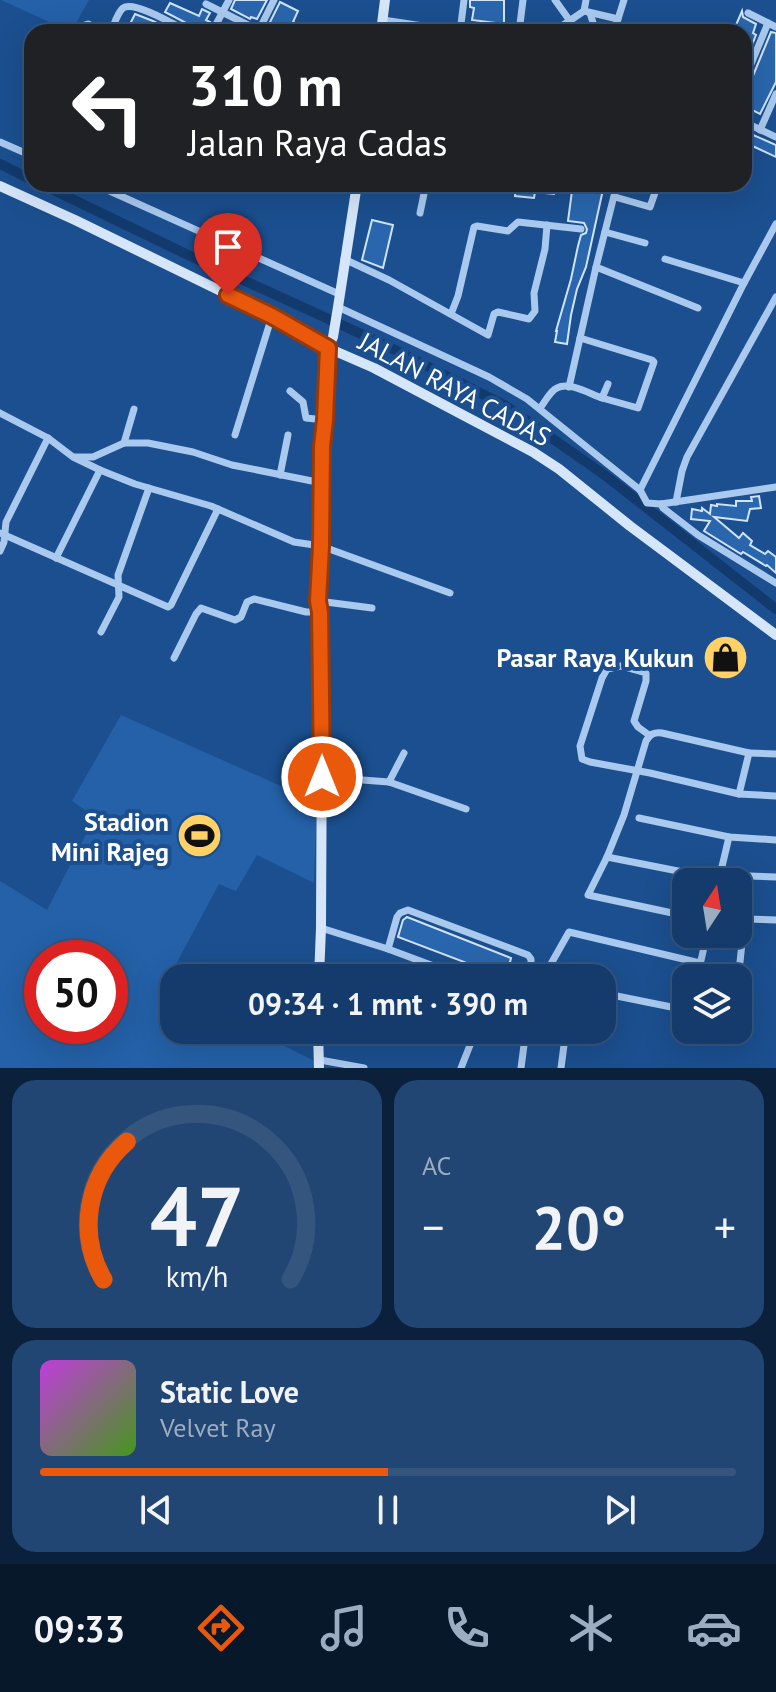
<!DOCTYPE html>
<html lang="id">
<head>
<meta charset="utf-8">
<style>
	body { margin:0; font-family:"PT Sans",sans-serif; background:#214673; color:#f1f3f6; height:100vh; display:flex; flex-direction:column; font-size:30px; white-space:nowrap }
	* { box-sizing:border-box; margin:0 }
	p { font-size:26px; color:#9dadc1 }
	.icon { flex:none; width:44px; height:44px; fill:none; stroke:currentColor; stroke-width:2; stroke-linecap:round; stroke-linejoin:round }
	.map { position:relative; height:1068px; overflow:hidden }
	.drawer { display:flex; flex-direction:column; gap:12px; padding:12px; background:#0b203b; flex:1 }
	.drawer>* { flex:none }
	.guide { position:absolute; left:24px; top:24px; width:728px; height:168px; border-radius:24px; box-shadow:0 8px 32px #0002,0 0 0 2px #33557e; background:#202124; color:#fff; overflow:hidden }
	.needle { width:52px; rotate:12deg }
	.buttons { position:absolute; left:672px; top:868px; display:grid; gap:16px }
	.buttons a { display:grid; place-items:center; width:80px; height:80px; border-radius:16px; background:#143b6b; box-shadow:0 8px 32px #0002,0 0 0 2px #33557e; font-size:40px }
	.speed { position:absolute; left:24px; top:940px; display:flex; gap:16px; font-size:40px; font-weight:700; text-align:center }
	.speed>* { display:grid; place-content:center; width:104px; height:104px; border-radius:50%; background:#143b6b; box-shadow:0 8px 32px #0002,0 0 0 2px #33557e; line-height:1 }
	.speed .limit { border:12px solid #d22; background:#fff; color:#111 }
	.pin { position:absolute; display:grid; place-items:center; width:68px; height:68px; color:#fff; margin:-82px -34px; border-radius:50% 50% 50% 0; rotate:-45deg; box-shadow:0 0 8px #0007 }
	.pin .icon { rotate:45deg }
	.me { position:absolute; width:88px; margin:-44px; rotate:0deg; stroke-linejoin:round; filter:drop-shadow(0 0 6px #0008) }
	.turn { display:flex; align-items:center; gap:28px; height:168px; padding:0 32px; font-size:36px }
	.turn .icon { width:104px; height:104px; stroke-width:2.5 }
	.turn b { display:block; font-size:56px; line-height:68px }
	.big { font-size:60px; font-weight:700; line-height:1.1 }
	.drawer .tile { flex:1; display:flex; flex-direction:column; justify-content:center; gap:12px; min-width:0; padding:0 28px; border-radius:24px; background:#214673 }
	.drawer .dial { align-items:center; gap:0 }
	.dial svg { height:208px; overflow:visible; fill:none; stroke:#33557e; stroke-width:7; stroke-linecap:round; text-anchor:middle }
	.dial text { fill:#f1f3f6; stroke:none }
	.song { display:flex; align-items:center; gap:24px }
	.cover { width:96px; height:96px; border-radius:12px; background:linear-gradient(135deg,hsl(290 70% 55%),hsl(100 70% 35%)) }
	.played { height:8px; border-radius:4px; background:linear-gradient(90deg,#ea580c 50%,#33557e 50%) }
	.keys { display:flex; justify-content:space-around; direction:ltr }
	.heat { display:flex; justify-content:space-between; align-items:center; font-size:44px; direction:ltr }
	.drawer .tiles { flex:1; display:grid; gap:12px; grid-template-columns:1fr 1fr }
	.tile:last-child { grid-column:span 2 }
	.trip { position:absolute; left:160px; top:964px; width:456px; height:80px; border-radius:24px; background:#143b6b; box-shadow:0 8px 32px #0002,0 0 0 2px #33557e; font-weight:700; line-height:80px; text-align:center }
	.tabs { display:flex; height:128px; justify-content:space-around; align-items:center; background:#08182b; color:#9dadc1 }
	.tabs .icon { width:56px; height:56px }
	.tabs .selected { color:#ea580c }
	.tabs b { font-size:36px; color:#f1f3f6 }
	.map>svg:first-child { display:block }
	.green { fill:#2461a8; fill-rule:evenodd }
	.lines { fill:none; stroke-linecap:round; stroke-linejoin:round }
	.canal { stroke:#123a6d; stroke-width:10 }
	.building { fill:#2a66ad; stroke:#cfe3fa; stroke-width:2 }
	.street { stroke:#a9c9ee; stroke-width:7 }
	.secondary { stroke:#d6e6fa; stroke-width:10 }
	.route-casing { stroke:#983908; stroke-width:20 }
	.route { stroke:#ea580c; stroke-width:14 }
	.labels { text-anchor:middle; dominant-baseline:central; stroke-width:8; stroke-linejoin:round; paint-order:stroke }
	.street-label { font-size:26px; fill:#fff; stroke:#1b4f8f }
	.poi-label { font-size:26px; font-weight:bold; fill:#fff; stroke:#1b4f8f; text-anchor:end }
</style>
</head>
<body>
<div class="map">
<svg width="776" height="1068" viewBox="0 0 776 1068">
	<rect width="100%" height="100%" fill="#1b4f8f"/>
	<!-- green -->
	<g class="green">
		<path d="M1,0h88l-18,32z"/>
		<path d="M121,715l196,87 -3,81 -57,-28 -21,36 -17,-7 -53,99 8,5v42h80l64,33v5h-318v-187l47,29 48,-93 -23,-16zM42,958h68v68h-68z"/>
	</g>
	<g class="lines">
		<!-- canal -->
		<g class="canal">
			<path d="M0,164l32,16"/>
			<path d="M41,184l145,70 195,89 125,63 100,70 170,133"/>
		</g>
	</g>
	<!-- building -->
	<g class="building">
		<path d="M235,0h32l-10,19 -6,-2 -1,2 -19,-10z"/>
		<path d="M470,0h34v24l-32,-4 2,-12 -4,-1z"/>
		<path d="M280,2l18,9 -5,11 20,10h-33l1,-2 -12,-6z"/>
		<path d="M170,3l29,13 3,-7 8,4 -4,7 4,2 -4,10h-11l-3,-6 -27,-14z"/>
		<path d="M742,11l1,6 13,7 -3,9 3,2 -6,15 -6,-2v-16h-11z"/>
		<path d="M135,14l18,7 22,11h-49z"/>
		<path d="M771,32l5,1v49l-16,32 -16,-8v-19l6,-4z"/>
		<path d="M744,131l32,14v12l-32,-15z"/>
		<path d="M516,184h40l-2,10 -19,-2 -1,6 -19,-2z"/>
		<path d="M572,184l32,1 -18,82 -9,22 -6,26 -4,29 -12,-2 2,-11h-1l15,-52 7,-33 3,-11 5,-2 1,-4 -3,-6 -16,-2 4,-30 -2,-1z"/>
		<path d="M372,220l21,5 -10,43 -21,-8z"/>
		<path d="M759,496l2,12 -11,1 -3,12 -33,-4 25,21 4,-5 9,8 -2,4 15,9 3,-3 8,6v16l-9,-8 -1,1 -23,-14 -2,2 -37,-23 6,-10 -19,-2 1,-10 10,2v-3l8,6 1,-9 6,1v-2l19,2v-5h16l-1,-4z"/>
		<path d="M407,917l104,41 -5,20 -108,-41 5,-17z"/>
	</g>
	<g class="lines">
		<!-- street -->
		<g class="street">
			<path d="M555,0l15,21"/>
			<path d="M206,4l56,28"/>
			<path d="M584,11l34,8 -5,13"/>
			<path d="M590,13l6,19"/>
			<path d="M748,13l28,14"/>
			<path d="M618,19l6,-19"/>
			<path d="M383,20l80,12"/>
			<path d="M81,32l4,-7 3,-1 16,8"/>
			<path d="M111,32c3,-7 6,-19 12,-24 11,-8 54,18 66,24"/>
			<path d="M212,32l17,-32"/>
			<path d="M258,32l16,-32"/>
			<path d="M460,32l4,-32"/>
			<path d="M519,32l4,-32"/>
			<path d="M553,32l31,-21 2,-11"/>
			<path d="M744,81l24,-58"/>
			<path d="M744,122l32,15"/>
			<path d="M760,130l16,-36"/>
			<path d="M0,142l32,14"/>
			<path d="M94,184l245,110"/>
			<path d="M617,184l-21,83 102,41"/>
			<path d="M615,197l35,10 8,-23"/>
			<path d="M420,213l6,-29"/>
			<path d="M605,232l40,11"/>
			<path d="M344,259l45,21 99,55 6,-21 4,-2 31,7 6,-8 -1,-18 11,-44 2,-24"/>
			<path d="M665,259l79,24"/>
			<path d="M338,307l151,70 38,22 113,91 7,13 14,1 115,-17"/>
			<path d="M451,314l7,-18 16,-69 3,-1 31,5 10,-9 63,7"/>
			<path d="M580,338l72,22 2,2 -16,46 -36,-10"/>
			<path d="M569,387l27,-120"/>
			<path d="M290,391l13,11 3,16 19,2"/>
			<path d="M540,408c5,-6 10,-17 17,-20 12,-7 33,6 45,10l6,-14"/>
			<path d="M0,413l48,25 25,19 27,13 35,14 76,22 83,36 27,4 129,47"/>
			<path d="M235,435l37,-119"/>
			<path d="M124,443l10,-34"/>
			<path d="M75,457h18l31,-14h24l45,9 39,13 80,16h10"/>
			<path d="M280,475l8,-40"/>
			<path d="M640,490l104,-207 32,-59"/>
			<path d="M676,502l6,-31 5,-14 89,-160"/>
			<path d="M661,504l2,4 35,27 78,48"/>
			<path d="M0,533l168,74 3,-2 47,-96"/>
			<path d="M0,551l4,-9 2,-20 42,-84"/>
			<path d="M56,558l44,-88"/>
			<path d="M318,601l54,7"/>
			<path d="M101,632l18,-35 -1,-22 31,-87"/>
			<path d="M174,658l22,-44 5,-6 34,12 6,-3 6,-15 7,-3 52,13h14"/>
			<path d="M649,735l-11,-8 -4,-6 12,-40v-8l-25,-7 -14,3 -5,9 -22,68 2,13 8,3 60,11 89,21 37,2"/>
			<path d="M749,753l27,1"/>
			<path d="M322,777l67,5 77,27"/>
			<path d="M389,782l15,-29"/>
			<path d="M639,818l90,19 47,3"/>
			<path d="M607,857l81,16 2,3 -1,6"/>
			<path d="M720,875l9,-38"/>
			<path d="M718,882l2,-7 56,2"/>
			<path d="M686,894l-5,18 -4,2 -89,-19 19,-38 17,-42 22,-74c4,-7 8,-9 16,-8l87,20 -10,41"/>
			<path d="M321,928l67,21 78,29"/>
			<path d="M388,949l9,-32 3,-4 8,-3 120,45 3,4v8l-6,11"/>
			<path d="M740,962l4,-38 2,-5 30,1"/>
			<path d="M545,974l13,4"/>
			<path d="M543,978l26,-46 131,31"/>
			<path d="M697,978l10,-44"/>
			<path d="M602,993l79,16 5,-2"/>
			<path d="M320,1060l44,8"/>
			<path d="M461,1068l15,-38"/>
			<path d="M521,1068l5,-38"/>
			<path d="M561,1068l5,-38"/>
		</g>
		<!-- secondary -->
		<g class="secondary">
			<path d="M381,32l4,-32"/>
			<path d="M0,186l75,34 197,96 56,32 46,20 159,84 26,17 71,57 146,109"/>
			<path d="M319,978l2,-50 1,-210 -4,-117 3,-55 1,-100 3,-26 3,-72 5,-11 5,-30 19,-123"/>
			<path d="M318,1030l1,38"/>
		</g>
	</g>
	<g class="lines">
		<defs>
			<path id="route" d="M228,295l44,21 56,32 -3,72 -3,26 -1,100 -3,55 2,11 2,165"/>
		</defs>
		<!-- route casing -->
		<use href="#route" class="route-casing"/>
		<!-- route -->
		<use href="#route" class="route"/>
	</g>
	<!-- icons -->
	<defs>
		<symbol id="shop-disc" viewBox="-11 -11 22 22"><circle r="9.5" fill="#ffd166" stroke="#1b4f8f"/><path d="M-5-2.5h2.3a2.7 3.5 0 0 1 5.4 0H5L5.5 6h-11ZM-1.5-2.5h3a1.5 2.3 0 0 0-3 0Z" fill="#111"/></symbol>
		<symbol id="stadium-disc" viewBox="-11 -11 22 22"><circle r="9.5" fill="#ffd166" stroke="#1b4f8f"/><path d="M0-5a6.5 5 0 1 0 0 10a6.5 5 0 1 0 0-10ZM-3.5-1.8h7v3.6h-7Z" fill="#111"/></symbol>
	</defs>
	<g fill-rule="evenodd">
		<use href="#shop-disc" x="700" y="632" width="51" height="51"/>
		<use href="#stadium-disc" x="174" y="810" width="51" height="51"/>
	</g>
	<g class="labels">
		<!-- street labels -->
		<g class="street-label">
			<text transform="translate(455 389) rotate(28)">JALAN RAYA CADAS</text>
		</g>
		<!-- poi labels -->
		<g class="poi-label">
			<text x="694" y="657">Pasar Raya Kukun</text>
			<text x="169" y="821">Stadion<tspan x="169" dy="30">Mini Rajeg</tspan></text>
		</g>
	</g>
</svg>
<div class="buttons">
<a><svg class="needle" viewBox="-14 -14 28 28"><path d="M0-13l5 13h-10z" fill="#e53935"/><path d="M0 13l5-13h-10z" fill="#9dadc1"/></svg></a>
<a><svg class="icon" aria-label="layers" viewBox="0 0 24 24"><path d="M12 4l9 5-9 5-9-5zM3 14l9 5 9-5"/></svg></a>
</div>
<div class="speed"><div class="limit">50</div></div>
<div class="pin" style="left:228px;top:295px;background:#d93025"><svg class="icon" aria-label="arrive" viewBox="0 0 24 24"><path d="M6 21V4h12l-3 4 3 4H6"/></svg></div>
<svg class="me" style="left:322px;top:777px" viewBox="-20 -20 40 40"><circle r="17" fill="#ea580c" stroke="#fff" stroke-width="3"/><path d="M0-11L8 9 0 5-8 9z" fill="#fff"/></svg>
<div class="trip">09:34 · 1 mnt · 390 m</div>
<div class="guide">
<div class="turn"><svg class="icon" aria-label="left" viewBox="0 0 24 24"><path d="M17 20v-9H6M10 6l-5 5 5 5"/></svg><div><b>310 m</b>Jalan Raya Cadas</div></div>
</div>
</div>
<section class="drawer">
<div class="tiles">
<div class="tile dial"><svg viewBox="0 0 100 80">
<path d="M14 69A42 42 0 1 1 86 69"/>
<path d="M14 69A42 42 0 0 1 23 16" stroke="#ea580c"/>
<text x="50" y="56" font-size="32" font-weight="700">47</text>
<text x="50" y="72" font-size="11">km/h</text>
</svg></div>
<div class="tile"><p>AC</p>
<div class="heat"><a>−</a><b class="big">20°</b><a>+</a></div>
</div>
<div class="tile">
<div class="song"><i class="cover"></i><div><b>Static Love</b><p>Velvet Ray</p></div></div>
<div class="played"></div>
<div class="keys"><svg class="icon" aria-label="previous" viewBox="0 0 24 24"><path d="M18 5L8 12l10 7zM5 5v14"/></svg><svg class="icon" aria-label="pause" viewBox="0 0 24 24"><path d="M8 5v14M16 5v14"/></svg><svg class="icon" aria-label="next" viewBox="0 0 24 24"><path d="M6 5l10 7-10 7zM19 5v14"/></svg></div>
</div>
</div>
</section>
<nav class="tabs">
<b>09:33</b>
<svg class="icon selected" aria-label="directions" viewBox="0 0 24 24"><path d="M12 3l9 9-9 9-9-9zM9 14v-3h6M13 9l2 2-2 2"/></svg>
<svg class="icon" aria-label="music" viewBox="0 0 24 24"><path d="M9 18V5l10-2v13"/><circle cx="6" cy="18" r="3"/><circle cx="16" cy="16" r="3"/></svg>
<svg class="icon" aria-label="phone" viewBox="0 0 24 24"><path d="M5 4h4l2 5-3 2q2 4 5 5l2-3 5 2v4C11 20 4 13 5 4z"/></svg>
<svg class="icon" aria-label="climate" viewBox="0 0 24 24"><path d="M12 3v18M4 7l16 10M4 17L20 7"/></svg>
<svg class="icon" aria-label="car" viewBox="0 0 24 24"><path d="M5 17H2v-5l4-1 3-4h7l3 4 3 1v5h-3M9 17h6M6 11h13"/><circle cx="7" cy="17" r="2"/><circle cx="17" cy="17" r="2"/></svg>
</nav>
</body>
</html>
